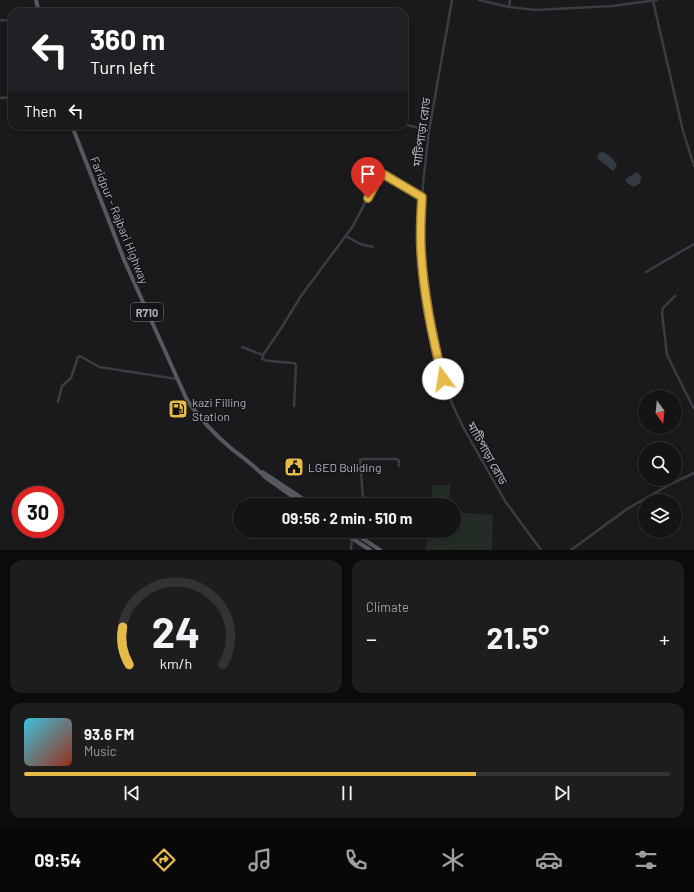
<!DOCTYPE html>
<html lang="en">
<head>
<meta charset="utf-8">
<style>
	body { margin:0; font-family:Barlow,"Noto Sans Bengali",sans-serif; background:#1d1d1e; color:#f1f3f6; height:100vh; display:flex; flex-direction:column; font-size:15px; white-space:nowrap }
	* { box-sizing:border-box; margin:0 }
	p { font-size:13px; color:#9d9ea0 }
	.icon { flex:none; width:22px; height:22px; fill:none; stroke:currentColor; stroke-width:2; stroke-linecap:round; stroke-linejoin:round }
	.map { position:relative; height:550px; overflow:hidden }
	.details { display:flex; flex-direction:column; gap:10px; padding:10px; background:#0b0b0c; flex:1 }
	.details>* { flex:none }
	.guide { position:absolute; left:8px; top:8px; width:400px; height:122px; border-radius:12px; box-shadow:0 2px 6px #0003,0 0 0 1px #333334; background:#202124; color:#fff; overflow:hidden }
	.needle { width:26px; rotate:165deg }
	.buttons { position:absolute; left:638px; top:390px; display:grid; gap:8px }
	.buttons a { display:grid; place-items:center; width:44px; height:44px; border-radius:50%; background:#141415; box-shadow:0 2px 6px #0003,0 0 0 1px #333334; font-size:20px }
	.speed { position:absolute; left:12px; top:486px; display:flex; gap:8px; font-size:20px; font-weight:700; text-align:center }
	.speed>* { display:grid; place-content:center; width:52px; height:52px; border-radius:50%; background:#141415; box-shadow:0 2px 6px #0003,0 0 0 1px #333334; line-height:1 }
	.speed .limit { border:6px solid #d22; background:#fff; color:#111 }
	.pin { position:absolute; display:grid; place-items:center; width:34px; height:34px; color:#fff; margin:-41px -17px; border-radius:50% 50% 50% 0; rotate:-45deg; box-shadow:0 0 4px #0007 }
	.pin .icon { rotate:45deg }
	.me { position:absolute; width:44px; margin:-22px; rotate:346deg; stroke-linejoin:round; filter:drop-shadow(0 0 3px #0008) }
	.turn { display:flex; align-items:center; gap:14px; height:84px; padding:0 16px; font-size:18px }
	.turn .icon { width:52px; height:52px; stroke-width:2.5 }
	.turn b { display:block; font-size:28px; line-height:34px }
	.then { display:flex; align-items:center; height:38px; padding:0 16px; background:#0003; gap:8px; font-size:15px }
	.big { font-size:30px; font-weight:700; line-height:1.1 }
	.details .widget { flex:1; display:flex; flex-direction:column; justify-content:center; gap:6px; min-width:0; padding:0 14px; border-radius:12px; background:#1d1d1e }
	.details .dial { align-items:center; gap:0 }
	.dial svg { height:104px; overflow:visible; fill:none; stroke:#333334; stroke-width:7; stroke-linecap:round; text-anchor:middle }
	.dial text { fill:#f1f3f6; stroke:none }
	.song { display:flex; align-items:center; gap:12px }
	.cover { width:48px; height:48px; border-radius:6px; background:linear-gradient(135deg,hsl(190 70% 55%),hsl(10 70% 35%)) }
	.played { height:4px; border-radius:2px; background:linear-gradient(90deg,#e6bb48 70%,#333334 70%) }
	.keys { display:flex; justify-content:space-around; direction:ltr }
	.heat { display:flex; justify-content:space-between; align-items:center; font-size:22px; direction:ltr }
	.details .tiles { flex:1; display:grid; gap:10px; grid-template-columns:1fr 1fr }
	.widget:last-child { grid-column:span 2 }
	.trip { position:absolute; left:233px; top:498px; width:228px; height:40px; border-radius:20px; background:#141415; box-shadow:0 2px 6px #0003,0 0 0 1px #333334; font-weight:700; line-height:40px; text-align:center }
	.menu { display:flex; height:64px; justify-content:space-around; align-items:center; background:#080808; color:#9d9ea0 }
	.menu .icon { width:28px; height:28px }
	.menu .active { color:#e6bb48 }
	.menu b { font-size:18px; color:#f1f3f6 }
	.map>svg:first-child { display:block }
	.green { fill:#242c26 }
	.water { fill:#333a41 }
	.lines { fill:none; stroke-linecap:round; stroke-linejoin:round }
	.street { stroke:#3b3c41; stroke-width:2.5 }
	.primary { stroke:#575960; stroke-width:4 }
	.route-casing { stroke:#967a2f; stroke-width:10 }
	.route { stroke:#e6bb48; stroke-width:7 }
	.labels { text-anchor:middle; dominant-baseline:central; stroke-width:3; stroke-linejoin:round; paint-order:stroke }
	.shield { fill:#151517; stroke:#7f828a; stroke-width:1 }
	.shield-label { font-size:11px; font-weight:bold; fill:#adb1bb }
	.street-label { font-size:12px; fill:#adb1bb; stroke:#151517 }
	.poi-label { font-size:12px; fill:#adb1bb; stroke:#151517; text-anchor:start }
</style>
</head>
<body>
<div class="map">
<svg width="694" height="550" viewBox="0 0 694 550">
	<rect width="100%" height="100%" fill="#1a1a1c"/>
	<!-- green -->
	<g class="green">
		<path d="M433,485h18l-3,20h-17z"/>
		<path d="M454,512l39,3 -1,35h-66l2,-19h26z"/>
	</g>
	<!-- water -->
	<g class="water">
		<path d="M603,152c6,2 12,8 14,14l-4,5 -16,-13 2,-5z"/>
		<path d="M637,172l4,4c0,7 -2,9 -8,11l-8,-6 2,-3z"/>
	</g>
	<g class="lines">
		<!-- street -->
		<g class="street">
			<path d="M452,0l-23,131 -5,43 -2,23 -1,52 4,46 7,41 11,43 10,27 10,21 42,74 36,49"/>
			<path d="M479,0l30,7 26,3 77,-4 45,-6"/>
			<path d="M653,1l30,130 11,35"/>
			<path d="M509,7l1,-7"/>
			<path d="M0,20l12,1"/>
			<path d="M0,98l12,-1"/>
			<path d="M404,124l25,7"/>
			<path d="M346,236l14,8 13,3"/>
			<path d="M646,272l48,-28"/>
			<path d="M675,296l-12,12 -1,5 5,42 27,54"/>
			<path d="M242,347l21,8"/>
			<path d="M58,402l4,-16 9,-8 7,-21 2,-1 19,11 78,12"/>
			<path d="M294,406l2,-41 -2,-2c-7,-1 -28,-1 -32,-4l1,-4 19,-28 19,-31 52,-70 27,-52h5l26,18 11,5"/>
			<path d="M345,505l1,-4h2l14,-2 1,-1 -3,-38 3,-1h34l2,2v5"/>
			<path d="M351,550l1,-11 3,-5"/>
			<path d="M571,550l56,-41 42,-24 25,-12"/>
		</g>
		<!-- primary -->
		<g class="primary">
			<path d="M36,0l3,12"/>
			<path d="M72,126l53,136 62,138c13,19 28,35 45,49 11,9 23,17 33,28l40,28"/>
			<path d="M262,472l5,3 45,30"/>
			<path d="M341,531l29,19"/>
			<path d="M351,531l29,19"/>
		</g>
	</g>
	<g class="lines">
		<defs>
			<path id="route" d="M368,198l11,-21 1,-3h3l39,23c-1,17 -2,35 -1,52 2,44 11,87 22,130"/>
		</defs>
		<!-- route casing -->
		<use href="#route" class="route-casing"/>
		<!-- route -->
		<use href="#route" class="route"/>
	</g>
	<!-- icons -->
	<defs>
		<symbol id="fuel-square" viewBox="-11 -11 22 22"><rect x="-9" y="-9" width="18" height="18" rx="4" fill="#e6bb48" stroke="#151517"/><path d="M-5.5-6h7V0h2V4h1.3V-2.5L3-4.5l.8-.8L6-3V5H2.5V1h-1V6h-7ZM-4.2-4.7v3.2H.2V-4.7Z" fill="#111"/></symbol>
		<symbol id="civic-square" viewBox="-11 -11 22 22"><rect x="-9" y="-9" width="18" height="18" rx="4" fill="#e6bb48" stroke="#151517"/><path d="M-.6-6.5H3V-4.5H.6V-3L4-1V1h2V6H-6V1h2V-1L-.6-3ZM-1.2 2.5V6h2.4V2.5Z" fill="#111"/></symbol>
	</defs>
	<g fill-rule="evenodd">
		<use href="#fuel-square" x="167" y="398" width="22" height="22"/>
		<use href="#civic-square" x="283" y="456" width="22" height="22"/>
	</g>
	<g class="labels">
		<!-- shield labels -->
		<rect class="shield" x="131" y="303" width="32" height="18" rx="3"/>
		<g class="shield-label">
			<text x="147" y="312">R710</text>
		</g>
		<!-- street labels -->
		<g class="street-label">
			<text transform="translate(421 132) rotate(-82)">মাটিপাড়া রোড</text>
			<text transform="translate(120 220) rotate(68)">Faridpur - Rajbari Highway</text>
			<text transform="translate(488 453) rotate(61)">মাটিপাড়া রোড</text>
		</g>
		<!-- poi labels -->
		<g class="poi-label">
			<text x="192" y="402">kazi Filling<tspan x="192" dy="14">Station</tspan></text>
			<text x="308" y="467">LGED Buliding</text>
		</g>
	</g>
</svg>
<div class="buttons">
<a><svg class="needle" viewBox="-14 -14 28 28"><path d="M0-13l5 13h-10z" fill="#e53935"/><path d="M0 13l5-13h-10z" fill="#9d9ea0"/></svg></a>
<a><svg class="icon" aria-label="search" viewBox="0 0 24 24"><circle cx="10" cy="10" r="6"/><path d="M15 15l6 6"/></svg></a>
<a><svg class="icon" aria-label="layers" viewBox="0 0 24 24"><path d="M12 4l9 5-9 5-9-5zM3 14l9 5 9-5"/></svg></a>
</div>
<div class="speed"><div class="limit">30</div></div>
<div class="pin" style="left:368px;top:198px;background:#d93025"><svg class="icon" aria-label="arrive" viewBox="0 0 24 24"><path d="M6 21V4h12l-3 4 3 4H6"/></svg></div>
<svg class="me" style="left:443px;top:379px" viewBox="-20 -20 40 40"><circle r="19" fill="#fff"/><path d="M0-13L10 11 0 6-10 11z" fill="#e6bb48"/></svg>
<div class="trip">09:56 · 2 min · 510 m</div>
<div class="guide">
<div class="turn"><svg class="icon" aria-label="left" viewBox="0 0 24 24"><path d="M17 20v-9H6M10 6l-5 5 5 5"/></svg><div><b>360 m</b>Turn left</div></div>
<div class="then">Then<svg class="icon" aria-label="left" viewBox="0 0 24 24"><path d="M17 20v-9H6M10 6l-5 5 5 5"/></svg></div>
</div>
</div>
<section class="details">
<div class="tiles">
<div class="widget dial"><svg viewBox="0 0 100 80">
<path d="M14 69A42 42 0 1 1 86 69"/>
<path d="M14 69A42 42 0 0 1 9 40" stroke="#e6bb48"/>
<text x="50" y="56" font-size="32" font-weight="700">24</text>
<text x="50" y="72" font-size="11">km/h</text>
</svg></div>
<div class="widget"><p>Climate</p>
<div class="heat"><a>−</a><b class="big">21.5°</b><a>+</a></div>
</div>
<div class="widget">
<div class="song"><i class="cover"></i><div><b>93.6 FM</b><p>Music</p></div></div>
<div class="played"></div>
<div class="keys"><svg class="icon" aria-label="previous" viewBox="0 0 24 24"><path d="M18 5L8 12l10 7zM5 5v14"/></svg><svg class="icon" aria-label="pause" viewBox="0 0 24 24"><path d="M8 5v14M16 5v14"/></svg><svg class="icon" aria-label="next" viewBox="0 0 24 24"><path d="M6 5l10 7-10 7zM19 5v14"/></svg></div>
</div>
</div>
</section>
<nav class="menu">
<b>09:54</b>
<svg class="icon active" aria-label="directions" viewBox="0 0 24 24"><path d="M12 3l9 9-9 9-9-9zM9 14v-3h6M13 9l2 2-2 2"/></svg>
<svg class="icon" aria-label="music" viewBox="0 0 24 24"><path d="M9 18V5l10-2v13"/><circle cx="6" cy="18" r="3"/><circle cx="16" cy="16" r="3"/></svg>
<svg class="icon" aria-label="phone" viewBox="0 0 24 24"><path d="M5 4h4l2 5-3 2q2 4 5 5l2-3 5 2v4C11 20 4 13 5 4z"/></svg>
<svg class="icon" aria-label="climate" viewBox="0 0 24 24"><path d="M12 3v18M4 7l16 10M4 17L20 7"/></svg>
<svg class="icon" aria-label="car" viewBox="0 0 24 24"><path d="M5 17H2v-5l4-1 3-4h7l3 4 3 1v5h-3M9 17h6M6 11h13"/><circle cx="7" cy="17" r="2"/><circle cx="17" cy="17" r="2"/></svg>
<svg class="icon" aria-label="filters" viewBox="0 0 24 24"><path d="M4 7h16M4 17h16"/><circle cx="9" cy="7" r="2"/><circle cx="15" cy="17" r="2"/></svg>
</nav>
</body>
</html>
